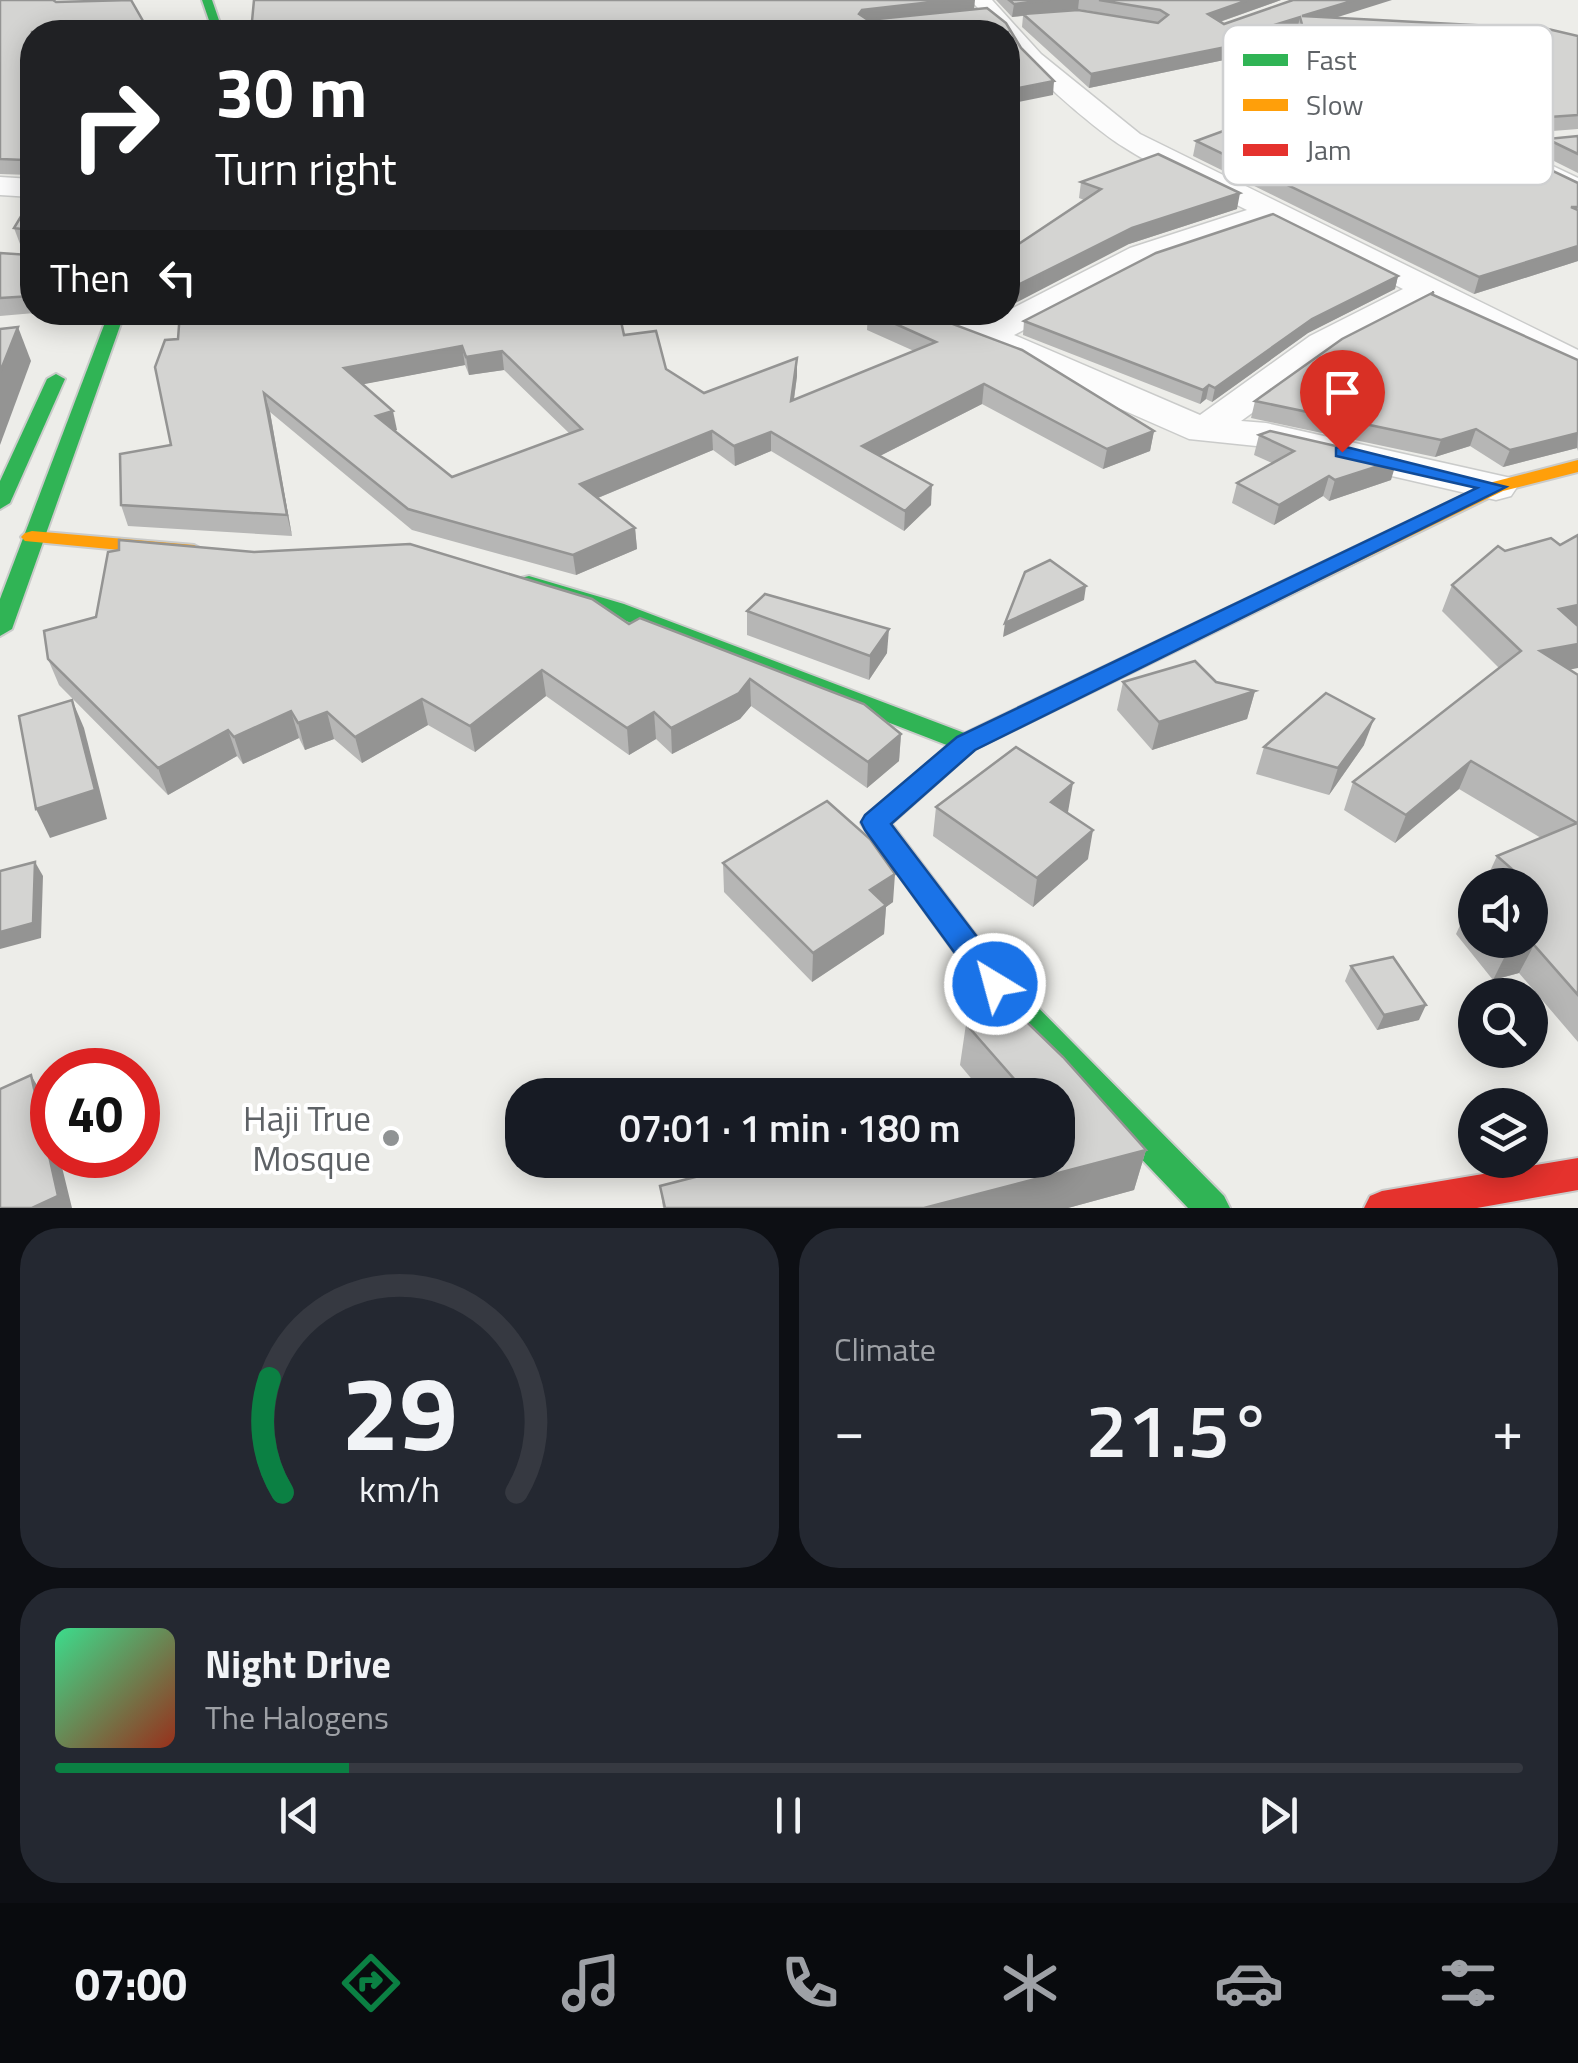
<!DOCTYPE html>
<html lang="en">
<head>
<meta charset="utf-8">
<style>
	body { margin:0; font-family:"Titillium Web",sans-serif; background:#242831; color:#f1f3f6; height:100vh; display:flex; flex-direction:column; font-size:38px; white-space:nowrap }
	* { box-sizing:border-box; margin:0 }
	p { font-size:32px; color:#9ea1a6 }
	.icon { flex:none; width:55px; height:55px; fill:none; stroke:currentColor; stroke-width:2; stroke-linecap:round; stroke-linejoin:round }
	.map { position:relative; height:1208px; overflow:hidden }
	.side { display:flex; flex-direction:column; gap:20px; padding:20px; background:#0d0f14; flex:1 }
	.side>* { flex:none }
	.hud { position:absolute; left:20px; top:20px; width:1000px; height:305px; border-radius:40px; box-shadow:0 5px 25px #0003; background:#202124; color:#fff; overflow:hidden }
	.tools { position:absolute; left:1458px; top:868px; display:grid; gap:20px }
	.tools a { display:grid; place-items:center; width:90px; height:90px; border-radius:50%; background:#171b24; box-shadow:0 5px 25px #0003; font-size:50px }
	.speed { position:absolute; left:30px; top:1048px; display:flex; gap:20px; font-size:50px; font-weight:700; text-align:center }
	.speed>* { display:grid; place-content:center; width:130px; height:130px; border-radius:50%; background:#171b24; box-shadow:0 5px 25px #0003; line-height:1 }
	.speed .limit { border:15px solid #d22; background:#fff; color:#111 }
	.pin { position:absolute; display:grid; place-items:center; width:85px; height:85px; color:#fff; margin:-102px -42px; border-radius:50% 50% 50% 0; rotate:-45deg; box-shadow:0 0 10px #0007 }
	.pin .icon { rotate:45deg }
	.me { position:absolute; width:110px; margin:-55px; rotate:323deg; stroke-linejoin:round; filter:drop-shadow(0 0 8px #0008) }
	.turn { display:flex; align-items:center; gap:35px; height:210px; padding:0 30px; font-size:45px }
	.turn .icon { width:130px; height:130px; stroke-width:2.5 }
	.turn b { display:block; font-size:70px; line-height:85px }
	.then { display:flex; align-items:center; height:95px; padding:0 30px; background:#0003; gap:20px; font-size:38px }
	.big { font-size:75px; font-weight:600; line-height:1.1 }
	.side .widget { flex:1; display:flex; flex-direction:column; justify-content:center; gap:15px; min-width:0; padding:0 35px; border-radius:40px; background:#242831 }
	.side .dial { align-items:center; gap:0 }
	.dial svg { height:260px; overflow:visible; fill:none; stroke:#363941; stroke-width:7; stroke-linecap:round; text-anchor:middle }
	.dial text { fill:#f1f3f6; stroke:none }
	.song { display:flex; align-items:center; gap:30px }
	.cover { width:120px; height:120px; border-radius:15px; background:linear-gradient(135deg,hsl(150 70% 55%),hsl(10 70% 35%)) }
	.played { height:10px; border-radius:5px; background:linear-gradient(90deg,#0b8043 20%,#363941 20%) }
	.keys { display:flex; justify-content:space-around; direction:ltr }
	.heat { display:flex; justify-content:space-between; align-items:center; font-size:55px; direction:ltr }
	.side .tiles { flex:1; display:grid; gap:20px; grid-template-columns:1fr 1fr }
	.widget:last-child { grid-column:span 2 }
	.trip { position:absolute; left:505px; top:1078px; width:570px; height:100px; border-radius:40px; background:#171b24; box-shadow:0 5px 25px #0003; font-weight:600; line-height:100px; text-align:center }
	.menu { display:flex; height:160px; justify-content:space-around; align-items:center; background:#090b0e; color:#9ea1a6 }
	.menu .icon { width:70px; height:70px }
	.menu .current { color:#0b8043 }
	.menu b { font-size:45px; color:#f1f3f6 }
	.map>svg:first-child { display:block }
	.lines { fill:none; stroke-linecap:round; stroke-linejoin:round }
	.street-casing { stroke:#cacbca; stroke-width:3 }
	.fast-casing { stroke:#cacbca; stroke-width:4 }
	.slow-casing { stroke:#cacbca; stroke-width:4 }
	.jam-casing { stroke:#cacbca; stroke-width:4 }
	.street { fill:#fcfcfc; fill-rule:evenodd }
	.fast { fill:#30b455; fill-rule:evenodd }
	.slow { fill:#ff9f0a; fill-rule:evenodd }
	.jam { fill:#e5322d; fill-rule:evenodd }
	.wall { fill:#b6b6b5; fill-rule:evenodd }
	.shaded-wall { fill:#949493 }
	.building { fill:#d4d4d2; stroke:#949493; stroke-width:2.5; fill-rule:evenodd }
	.route { fill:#1a73e8; stroke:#114b97; stroke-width:2.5 }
	.poi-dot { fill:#909394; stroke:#fff; stroke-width:4 }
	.labels { text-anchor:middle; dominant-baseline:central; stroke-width:8; stroke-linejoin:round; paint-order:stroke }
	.near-poi-label { font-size:35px; fill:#5e6266; stroke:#fff; text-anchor:end }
	.key { fill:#fff; stroke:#cfd0d1; stroke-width:2.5 }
	.key-label { font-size:28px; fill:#5e6266 }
</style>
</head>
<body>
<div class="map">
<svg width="1578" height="1208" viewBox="0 0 1578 1208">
	<rect width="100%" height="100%" fill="#edede9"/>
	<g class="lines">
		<defs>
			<g id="street">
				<path d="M970,0h22l49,54 99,80 438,216v25l-149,-72 -93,49 -95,69 25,2 245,55 6,9 -6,9 -15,4 -230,-53 -77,-8 -216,-95 -81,-25 -5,-7h56l39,12 148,-76 117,-38c-41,-21 -87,-39 -125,-64 -24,-15 -114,-88 -114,-114h-6zM1271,222l132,67 -93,47 -110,79 -186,-80 138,-73z"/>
				<path d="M1496,139l82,39v21l-92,-46 -4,-6z"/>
				<path d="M0,177l32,2v18l-32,-2z"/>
			</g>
			<g id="fast">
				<path d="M202,0h10l11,32h-10z"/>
				<path d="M109,312h16l-113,317 -12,7v-37z"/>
				<path d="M56,374l9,5 -55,124 -10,6v-28l47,-102z"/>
				<path d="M529,576l95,28 351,133 4,6 -4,6h-18l-349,-135 -87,-26 -3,-5 3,-5z"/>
				<path d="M881,820l10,3 115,152 218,221 6,12h-42l-204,-215 -113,-156 -4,-7 4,-7z"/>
			</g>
			<g id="slow">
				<path d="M1578,460v12l-75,19 -528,258 -84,75 4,6 -4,7c-15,5 -22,-1 -30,-14l96,-86 532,-254z"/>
				<path d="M32,531l162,14 11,6 -11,6 -169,-16 -4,-4 4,-4z"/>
			</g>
			<path id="jam" d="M1578,1158v32l-101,18h-113l6,-12 12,-5z"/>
		</defs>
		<!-- street casing -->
		<use href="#street" class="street-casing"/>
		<!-- fast casing -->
		<use href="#fast" class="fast-casing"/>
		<!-- slow casing -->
		<use href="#slow" class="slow-casing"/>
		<!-- jam casing -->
		<use href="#jam" class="jam-casing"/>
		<!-- street -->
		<use href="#street" class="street"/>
		<!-- fast -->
		<use href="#fast" class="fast"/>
		<!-- slow -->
		<use href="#slow" class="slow"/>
		<!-- jam -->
		<use href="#jam" class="jam"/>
	</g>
	<!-- wall -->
	<g class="wall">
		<path d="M0,0l56,2 87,19 3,11h-114l-2,143 -30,-1z"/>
		<path d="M996,0h285l-61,22 4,2 69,-24 42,18 243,18v93l-76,6 -27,-14 -55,9 -109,-47 -14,-53 -42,13 -2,11 -164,34 -67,-61 1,-11 -11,1zM1078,9l80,14 -103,-11z"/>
		<path d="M1578,136v37l-36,-18 5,-16z"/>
		<path d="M1196,141l244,42h138v78l-104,33 -281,-138z"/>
		<path d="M1081,182l156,27 -108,35 -45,-44 -5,-2z"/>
		<path d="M32,198v114h14l-46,4v-63l29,2v-10l-9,-1 -6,-16z"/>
		<path d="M1398,276l-3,13 -87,44 -96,69 -6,-3 -6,5 -177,-69 1,-14z"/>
		<path d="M1433,295l145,65v91l-1,-3 -74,19 -33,-21 -35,11 -184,-39 4,-17z"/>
		<path d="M868,312l286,119 -4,20 -47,18 -121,-65 -102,52 51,49 -27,26 -133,-80 -36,15 -22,-16 -115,48 37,30 2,21 -61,26 -164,-45 -142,-118 22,124 -164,-10 -7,-21 50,-60 -16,-78 469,-32 42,34 38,24 93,-17 -3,24 120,-49 -47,-21zM465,365l4,10 35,-5 66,64 -118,43 -58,-46 3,-1 -34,-46z"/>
		<path d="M957,312h39l-14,8z"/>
		<path d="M1259,435l132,45 -62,21 -6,-5 -49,29 -42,-22 5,-20 35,-20 -18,-8z"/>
		<path d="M1452,585l126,90v367l-59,-69 -26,7 -37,-46 13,-28 6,-2v36h55v-55h-45l-1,-1 13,-28 44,-18 -82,-49 -64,54 -51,-33 9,-28 146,-114 -57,-57z"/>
		<path d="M747,611l140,42 -18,27 -122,-45z"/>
		<path d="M629,624l272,110 -2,27 -32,27 -116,-82 -11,13 -68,35 -16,-15 -27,16 -83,-59 -71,56 -47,-27 -66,38 -28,-24 -29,11 -6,-12 -56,26 -6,-8 -69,39 -109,-110 -11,-26z"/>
		<path d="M1123,682h93l39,9 -8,28 -95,31 -35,-40z"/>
		<path d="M1364,745l-35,50 -73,-21 8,-27z"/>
		<path d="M936,807l132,5 -1,1 21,46 -55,48 -100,-71z"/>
		<path d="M723,863l170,39 -7,5 -2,27 -72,48 -88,-90z"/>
		<path d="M1351,966l68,54 -42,10 -32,-49z"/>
		<path d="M1004,1000l59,57 83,93 -12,40 -66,18h-405l-3,-22 82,-21 8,-5h308v-65h-73l-25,-30 6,-41z"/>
	</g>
	<!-- shaded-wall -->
	<g class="shaded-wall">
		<path d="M949,0h26l-1,10 -112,12 -3,-8 3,-4z"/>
		<path d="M1050,0h29l-1,9 -66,8 2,-13z"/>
		<path d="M1248,0h33l-76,27 3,-13z"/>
		<path d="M1355,0h37l-89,28 -1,-12z"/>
		<path d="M1300,17l-3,13 -42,13 -2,11 -164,34 2,-14 164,-43z"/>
		<path d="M1054,81l-1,14 -45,9v-14z"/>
		<path d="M1480,107l-5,14 -55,9 4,-15z"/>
		<path d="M32,156v18l-2,1 -5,-15z"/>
		<path d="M1240,193l-3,16 -108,35 -121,63v-17l124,-62z"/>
		<path d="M1578,246v15l-104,33 5,-17z"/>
		<path d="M1398,276l-3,13 -87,44 -96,69 3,-14 97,-69z"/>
		<path d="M982,312h14l-14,8z"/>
		<path d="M18,327l13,34 -31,84v-73z"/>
		<path d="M462,346l3,19 -116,22 -5,-19z"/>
		<path d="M502,351l2,19 -35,5 -3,-18z"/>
		<path d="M797,358v18l-6,44v-19z"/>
		<path d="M984,384l-2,20 -120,61v-19z"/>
		<path d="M1209,385l-3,14 -6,5 3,-14z"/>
		<path d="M264,393l6,19 22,124 -5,-21z"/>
		<path d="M393,411l4,19 -17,6 -4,-20z"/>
		<path d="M1476,429l-6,17 -35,11 6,-17z"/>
		<path d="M712,431l1,19 -130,54 -3,-20z"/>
		<path d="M1154,431l-4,20 -47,18 4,-20z"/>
		<path d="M771,432v19l-36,15 -1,-20z"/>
		<path d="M1578,433l-1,15 -74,19 7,-17z"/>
		<path d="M1397,460l-6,20 -62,21 6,-21z"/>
		<path d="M1329,476l-6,20 -49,29 5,-20z"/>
		<path d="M932,485l-1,20 -27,26 1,-20z"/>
		<path d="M635,528l2,21 -61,26 -3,-20z"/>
		<path d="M1086,586l-2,14 -81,37 2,-14z"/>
		<path d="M1578,605v24l-19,-20z"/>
		<path d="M889,629l-2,24 -18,27 1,-24z"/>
		<path d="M1578,644v24l-50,10 12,-27z"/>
		<path d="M542,670l4,26 -71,56 -5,-26z"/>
		<path d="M750,679l1,27 -11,13 -68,35 -1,-26z"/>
		<path d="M1255,691l-8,28 -95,31 7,-28z"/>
		<path d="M422,699l6,26 -66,38 -7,-26z"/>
		<path d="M72,700l12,28 23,91 -57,19 -14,-29z"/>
		<path d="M291,711l8,27 -56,26 -9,-27z"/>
		<path d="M327,712l7,27 -29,11 -7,-27z"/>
		<path d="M654,712l2,27 -27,16 -2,-27z"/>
		<path d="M1374,719l-10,26 -35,50 9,-27z"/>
		<path d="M228,730l9,26 -69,39 -10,-27z"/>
		<path d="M901,734l-2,27 -32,27 1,-26z"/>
		<path d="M1471,761l-12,28 -64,54 11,-28z"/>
		<path d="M1073,783l-5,29 -22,19 5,-29z"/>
		<path d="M1093,830l-5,29 -55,48 4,-29z"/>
		<path d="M35,862l8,14 -2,62 -41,11v-17z"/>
		<path d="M895,874l-2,28 -7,5 -2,27 -72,48 1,-29 57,-63z"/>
		<path d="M1534,945l-15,28 -26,7 14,-28z"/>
		<path d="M1426,1005l-7,15 -42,10 7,-15z"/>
		<path d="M31,1075l17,29 4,21v30h7l13,53h-40z"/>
		<path d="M1146,1150l-12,40 -66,18h-144z"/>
	</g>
	<!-- building -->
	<g class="building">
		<path d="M0,0h53l3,2 75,-2 12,21 -2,11h-109v124l-7,4 -25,-1z"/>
		<path d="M254,0h695l-87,10 -3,4 9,6 119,-12 19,15 15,25 33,33 -46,9v-58h-757z"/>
		<path d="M1009,0h41l-36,4z"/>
		<path d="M1099,0h149l-40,14 16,10 69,-24h62l-53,16 246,13 30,7v79l-71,5 -27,-13 -56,8 -110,-46 -14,-52 -45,14 1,10 -165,33 -68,-60 55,-4 80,13 10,-8 -8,-5z"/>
		<path d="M1295,119l145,64 30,1 81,-14 27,13v24h-7l7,3v36l-99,31 -283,-136 57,-21 11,4z"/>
		<path d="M1578,136v18l-31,-15z"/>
		<path d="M1158,154l82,39 -108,35 -124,62v-39l93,-62 -20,-7z"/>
		<path d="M32,198v98l-32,2v-45l29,2v-25l-15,-2z"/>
		<path d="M1273,214l125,62 -86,43 -97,69 -6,-3 -6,5 -179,-69 132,-68z"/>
		<path d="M1434,292l-3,2 147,66v73l-68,17 -34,-21 -35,11 -186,-39 87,-62z"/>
		<path d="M180,312h439l5,23 32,-4 10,38 38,24 93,-35 -6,43 145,-59 -67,-30h52l101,38 132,81 -47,18 -123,-65 -122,62 70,39 -27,26 -134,-79 -37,14 -22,-15 -132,53 55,44 -62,27 -165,-46 -144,-116 23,122 -166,-10 -1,-51 51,-9 -16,-78 10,-27 13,-1zM462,346l4,11 36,-6 80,78 -130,48 -76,-61 17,-5 -49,-43z"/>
		<path d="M18,327l-18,45v-43z"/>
		<path d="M1270,431l127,29 -62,20 -6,-4 -50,29 -42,-22 57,-32 -35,-16z"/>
		<path d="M1578,535v70l-19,4 19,17v18l-38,7 38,24v320l-44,-50 -27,7 -10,-12h33v-48l7,-1 -40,-35 80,-33 -106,-62 -65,54 -53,-33 168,-131 -69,-66 46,-39 7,5 46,-13 9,7z"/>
		<path d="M119,540l135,12 156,-8 182,55 37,25 11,-6 224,86 37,30 -33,28 -118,-83 -11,14 -68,35 -17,-16 -27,16 -85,-58 -72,56 -48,-27 -67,38 -28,-25 -29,11 -7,-12 -57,26 -6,-7 -70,38 -110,-109 -4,-28 52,-14 12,-65 11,-2z"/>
		<path d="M1050,560l36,26 -81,37 20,-51z"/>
		<path d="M765,594l124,35 -19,27 -123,-45z"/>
		<path d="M1195,661l21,21 39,9 -96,31 -36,-40z"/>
		<path d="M1326,693l48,26 -36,49 -74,-21z"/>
		<path d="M72,700l23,90 -59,19 -17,-93z"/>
		<path d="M1016,747l57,36 -22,19 42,28 -56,48 -101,-71z"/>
		<path d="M827,801l43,38 25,35 -25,16 16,15 -73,48 -90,-90z"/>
		<path d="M35,862l-2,61 -33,9v-61z"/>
		<path d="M1393,957l33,48 -42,10 -33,-49z"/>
		<path d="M1004,1000l59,57 83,93 -222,58h-259l-5,-22 82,-21 8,-5h308v-65h-64l28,-7 -56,-64z"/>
		<path d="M31,1075l27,121 -26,12h-32v-119z"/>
	</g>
	<!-- route -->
	<path class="route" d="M1342,446l164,41 -531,263 -84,74 115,151 5,9 -5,9 -11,4 -11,-4 -119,-163 -4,-8 4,-7 92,-78 520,-249 -141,-32v-8z"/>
	<!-- markers -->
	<circle class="poi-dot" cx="391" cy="1138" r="10"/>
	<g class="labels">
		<!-- near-poi labels -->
		<g class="near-poi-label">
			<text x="371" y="1118">Haji True<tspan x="371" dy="40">Mosque</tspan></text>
		</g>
	</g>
	<!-- legend -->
	<rect x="1223" y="25" width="330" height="160" rx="15" class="key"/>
	<rect x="1243" y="54" width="45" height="12" fill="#30b455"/>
	<rect x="1243" y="99" width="45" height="12" fill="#ff9f0a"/>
	<rect x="1243" y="144" width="45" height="12" fill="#e5322d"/>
	<g class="key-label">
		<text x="1306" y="70">Fast</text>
		<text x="1306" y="115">Slow</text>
		<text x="1306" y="160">Jam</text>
	</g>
</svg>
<div class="tools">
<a><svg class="icon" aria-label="sound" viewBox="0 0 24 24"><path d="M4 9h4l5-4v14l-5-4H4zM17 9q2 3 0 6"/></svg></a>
<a><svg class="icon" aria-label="search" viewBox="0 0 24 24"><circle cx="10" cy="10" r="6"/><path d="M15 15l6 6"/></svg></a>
<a><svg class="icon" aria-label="layers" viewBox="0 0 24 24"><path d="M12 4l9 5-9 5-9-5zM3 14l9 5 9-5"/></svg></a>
</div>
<div class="speed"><div class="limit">40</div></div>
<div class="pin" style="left:1342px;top:452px;background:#d93025"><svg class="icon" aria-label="arrive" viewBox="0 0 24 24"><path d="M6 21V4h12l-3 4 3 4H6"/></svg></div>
<svg class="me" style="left:995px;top:984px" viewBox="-20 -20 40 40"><circle r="17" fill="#1a73e8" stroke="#fff" stroke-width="3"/><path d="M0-11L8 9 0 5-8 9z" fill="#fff"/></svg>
<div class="trip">07:01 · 1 min · 180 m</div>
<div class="hud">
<div class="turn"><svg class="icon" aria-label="right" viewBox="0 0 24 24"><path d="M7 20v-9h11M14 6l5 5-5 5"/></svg><div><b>30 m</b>Turn right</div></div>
<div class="then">Then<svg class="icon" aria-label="left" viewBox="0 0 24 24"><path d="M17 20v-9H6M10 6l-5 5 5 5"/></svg></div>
</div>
</div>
<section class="side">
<div class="tiles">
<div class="widget dial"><svg viewBox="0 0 100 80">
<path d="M14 69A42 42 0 1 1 86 69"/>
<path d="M14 69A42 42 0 0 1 10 34" stroke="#0b8043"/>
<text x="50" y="56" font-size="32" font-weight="700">29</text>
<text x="50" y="72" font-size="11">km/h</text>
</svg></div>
<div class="widget"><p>Climate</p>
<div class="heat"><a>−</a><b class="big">21.5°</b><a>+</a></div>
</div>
<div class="widget">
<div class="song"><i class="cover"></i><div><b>Night Drive</b><p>The Halogens</p></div></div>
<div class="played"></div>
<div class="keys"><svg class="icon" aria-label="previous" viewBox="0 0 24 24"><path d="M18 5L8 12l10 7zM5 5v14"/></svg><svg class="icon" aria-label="pause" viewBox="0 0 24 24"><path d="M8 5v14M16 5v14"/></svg><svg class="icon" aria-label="next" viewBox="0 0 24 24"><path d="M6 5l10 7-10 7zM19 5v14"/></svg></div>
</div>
</div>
</section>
<nav class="menu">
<b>07:00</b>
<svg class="icon current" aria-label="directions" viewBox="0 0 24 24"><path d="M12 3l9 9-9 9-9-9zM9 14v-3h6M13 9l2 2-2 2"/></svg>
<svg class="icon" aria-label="music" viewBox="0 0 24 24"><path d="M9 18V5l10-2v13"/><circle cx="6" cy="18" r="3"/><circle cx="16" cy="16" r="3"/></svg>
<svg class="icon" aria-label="phone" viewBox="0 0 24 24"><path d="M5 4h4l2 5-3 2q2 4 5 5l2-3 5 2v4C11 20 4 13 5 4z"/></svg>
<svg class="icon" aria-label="climate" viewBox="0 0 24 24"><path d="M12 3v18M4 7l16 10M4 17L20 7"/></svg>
<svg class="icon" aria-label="car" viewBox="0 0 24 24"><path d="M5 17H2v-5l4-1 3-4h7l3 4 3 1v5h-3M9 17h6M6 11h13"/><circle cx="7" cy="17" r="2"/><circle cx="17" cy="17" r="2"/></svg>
<svg class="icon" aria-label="filters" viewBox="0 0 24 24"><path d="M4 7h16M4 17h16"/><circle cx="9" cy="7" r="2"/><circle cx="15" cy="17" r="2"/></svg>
</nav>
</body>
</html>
